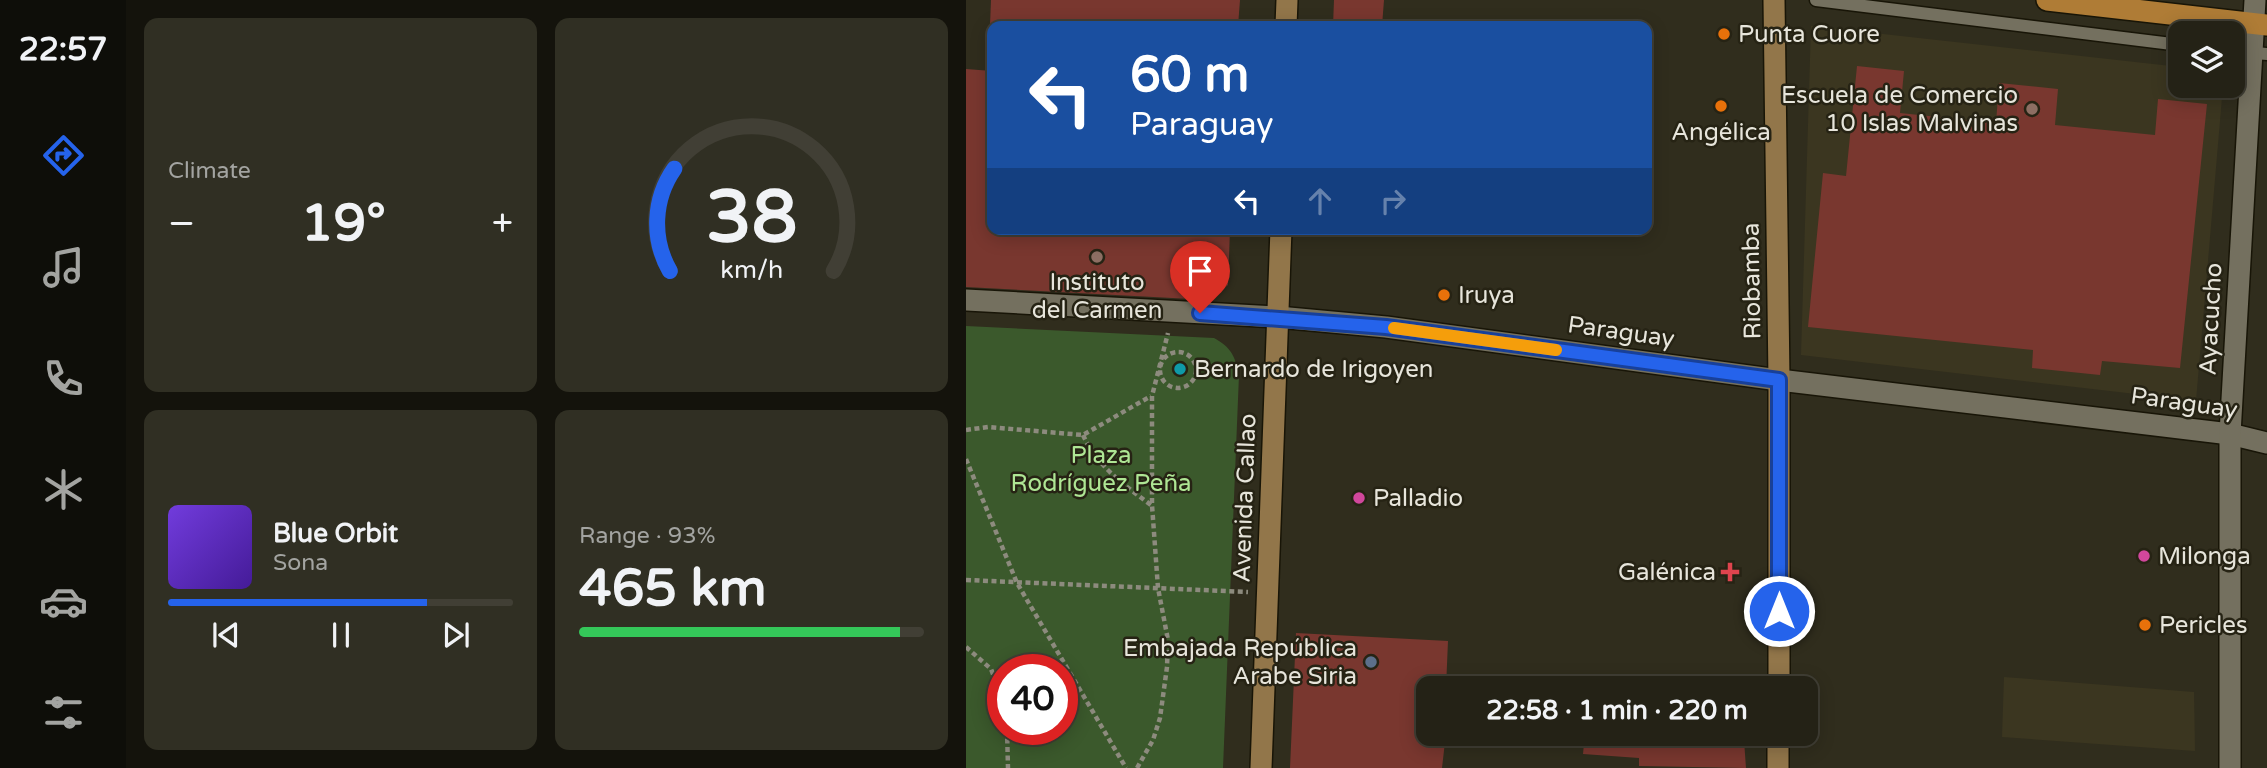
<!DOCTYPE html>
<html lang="en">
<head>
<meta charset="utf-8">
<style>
	body { margin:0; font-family:"Varela Round",sans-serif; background:#302f23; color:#f1f3f6; height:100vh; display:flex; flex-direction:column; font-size:26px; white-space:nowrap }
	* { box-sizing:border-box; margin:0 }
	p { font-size:23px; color:#a3a4a1 }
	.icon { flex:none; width:38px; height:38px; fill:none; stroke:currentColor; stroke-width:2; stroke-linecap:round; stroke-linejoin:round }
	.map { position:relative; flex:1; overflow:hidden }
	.details { display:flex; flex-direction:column; gap:18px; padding:18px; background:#14130c; width:840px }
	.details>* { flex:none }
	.banner { position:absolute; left:21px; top:21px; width:665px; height:214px; border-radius:14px; box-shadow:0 4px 18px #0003,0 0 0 2px #413f35; background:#1a4fa0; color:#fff; overflow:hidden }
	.tools { position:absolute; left:1202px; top:21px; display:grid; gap:14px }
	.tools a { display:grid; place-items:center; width:77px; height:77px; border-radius:14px; background:#242216; box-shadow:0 4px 18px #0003,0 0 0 2px #413f35; font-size:35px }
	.speed { position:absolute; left:21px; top:654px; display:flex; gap:14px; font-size:35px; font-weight:700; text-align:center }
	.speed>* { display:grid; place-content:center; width:91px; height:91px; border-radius:50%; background:#242216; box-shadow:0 4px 18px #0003,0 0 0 2px #413f35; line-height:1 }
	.speed .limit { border:10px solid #d22; background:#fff; color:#111 }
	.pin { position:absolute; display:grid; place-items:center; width:60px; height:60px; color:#fff; margin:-72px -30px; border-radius:50% 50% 50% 0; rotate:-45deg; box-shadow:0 0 7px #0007 }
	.pin .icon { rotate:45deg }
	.me { position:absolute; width:77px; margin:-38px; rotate:0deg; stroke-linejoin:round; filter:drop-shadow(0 0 5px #0008) }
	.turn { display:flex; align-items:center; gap:24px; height:147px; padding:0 28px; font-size:32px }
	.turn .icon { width:91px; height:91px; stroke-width:2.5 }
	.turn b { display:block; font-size:49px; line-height:60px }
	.lanes { display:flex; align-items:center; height:66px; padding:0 28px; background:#0003; justify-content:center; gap:35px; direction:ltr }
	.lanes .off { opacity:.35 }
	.big { font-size:52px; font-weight:700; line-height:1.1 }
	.details .widget { flex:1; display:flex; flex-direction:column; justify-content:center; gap:10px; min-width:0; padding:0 24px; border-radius:14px; background:#302f23 }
	.details .dial { align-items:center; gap:0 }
	.dial svg { height:182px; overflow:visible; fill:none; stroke:#413f35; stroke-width:7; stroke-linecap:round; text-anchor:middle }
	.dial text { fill:#f1f3f6; stroke:none }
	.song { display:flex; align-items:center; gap:21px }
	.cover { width:84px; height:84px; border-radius:10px; background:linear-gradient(135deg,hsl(260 70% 55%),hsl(260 70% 35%)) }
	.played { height:7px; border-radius:4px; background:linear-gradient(90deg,#2563eb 75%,#413f35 75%) }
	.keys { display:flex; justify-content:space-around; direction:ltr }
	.heat { display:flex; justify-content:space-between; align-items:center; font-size:38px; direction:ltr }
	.charge { height:10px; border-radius:5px; background:linear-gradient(90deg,#34c759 93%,#413f35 0) }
	.details .tiles { flex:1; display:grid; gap:18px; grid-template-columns:repeat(2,1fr) }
	.trip { position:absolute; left:450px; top:676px; width:402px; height:70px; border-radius:14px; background:#242216; box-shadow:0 4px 18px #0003,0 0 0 2px #413f35; font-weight:700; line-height:70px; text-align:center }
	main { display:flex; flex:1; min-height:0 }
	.tabs { display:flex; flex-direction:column; width:126px; justify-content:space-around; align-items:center; background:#0e0e09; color:#a3a4a1 }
	.tabs .icon { width:49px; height:49px }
	.tabs .active { color:#2563eb }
	.tabs b { font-size:32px; color:#f1f3f6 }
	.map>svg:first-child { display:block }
	.built { fill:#3b3620 }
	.green { fill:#3b592c; fill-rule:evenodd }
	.building { fill:#79372f }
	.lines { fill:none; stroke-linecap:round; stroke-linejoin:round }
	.lane-casing { stroke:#181507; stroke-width:15 }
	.street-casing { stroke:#181507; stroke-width:24 }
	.secondary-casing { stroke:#181507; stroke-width:24 }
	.primary-casing { stroke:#181507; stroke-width:24 }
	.path { stroke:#8d8b7e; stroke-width:4.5; stroke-dasharray:5 3.5; stroke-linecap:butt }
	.lane { stroke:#74705f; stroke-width:12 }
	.street { stroke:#74705f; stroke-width:21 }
	.secondary { stroke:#92764a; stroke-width:21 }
	.primary { stroke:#af7c36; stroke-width:21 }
	.route-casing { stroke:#184099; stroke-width:18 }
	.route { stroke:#2563eb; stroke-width:12 }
	.slow { stroke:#f59e0b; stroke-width:12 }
	.food-dot { fill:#e8710a; stroke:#262314; stroke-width:2.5 }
	.education-dot { fill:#8d6e63; stroke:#262314; stroke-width:2.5 }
	.culture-dot { fill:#0f9aa8; stroke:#262314; stroke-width:2.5 }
	.hotel-dot { fill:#d1479c; stroke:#262314; stroke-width:2.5 }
	.health-dot { fill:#e0444e; stroke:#262314; stroke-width:2.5 }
	.service-dot { fill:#5c6f8a; stroke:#262314; stroke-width:2.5 }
	.labels { text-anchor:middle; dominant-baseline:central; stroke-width:5; stroke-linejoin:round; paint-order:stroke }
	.poi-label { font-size:24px; fill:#e7e5db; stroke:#262314; text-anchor:start }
	.street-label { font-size:24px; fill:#e7e5db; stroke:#262314 }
	.park-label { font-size:24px; fill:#aee694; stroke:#262314 }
</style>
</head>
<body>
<main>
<nav class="tabs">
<b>22:57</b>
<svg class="icon active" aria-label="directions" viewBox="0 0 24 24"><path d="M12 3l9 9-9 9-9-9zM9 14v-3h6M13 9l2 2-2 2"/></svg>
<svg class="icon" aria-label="music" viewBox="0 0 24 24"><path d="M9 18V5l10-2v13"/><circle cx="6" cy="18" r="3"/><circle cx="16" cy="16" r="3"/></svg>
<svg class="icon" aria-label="phone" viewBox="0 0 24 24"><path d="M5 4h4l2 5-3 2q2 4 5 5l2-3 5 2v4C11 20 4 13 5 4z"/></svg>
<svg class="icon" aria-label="climate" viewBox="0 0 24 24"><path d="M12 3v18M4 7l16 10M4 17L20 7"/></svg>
<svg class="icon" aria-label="car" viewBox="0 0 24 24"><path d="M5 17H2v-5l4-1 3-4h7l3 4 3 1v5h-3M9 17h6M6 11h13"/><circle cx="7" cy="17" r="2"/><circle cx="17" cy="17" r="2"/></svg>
<svg class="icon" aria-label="filters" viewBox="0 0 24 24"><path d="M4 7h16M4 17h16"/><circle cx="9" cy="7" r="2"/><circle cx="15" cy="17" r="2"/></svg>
</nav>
<section class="details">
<div class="tiles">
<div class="widget"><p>Climate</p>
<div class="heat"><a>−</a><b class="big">19°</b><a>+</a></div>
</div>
<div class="widget dial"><svg viewBox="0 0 100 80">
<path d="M14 69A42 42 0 1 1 86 69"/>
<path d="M14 69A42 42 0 0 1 16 24" stroke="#2563eb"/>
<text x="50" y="56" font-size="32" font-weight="700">38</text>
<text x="50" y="72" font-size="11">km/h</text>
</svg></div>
<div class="widget">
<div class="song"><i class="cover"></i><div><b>Blue Orbit</b><p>Sona</p></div></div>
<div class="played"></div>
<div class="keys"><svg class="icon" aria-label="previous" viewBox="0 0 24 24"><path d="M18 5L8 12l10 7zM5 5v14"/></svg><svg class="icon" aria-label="pause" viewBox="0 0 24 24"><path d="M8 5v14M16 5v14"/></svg><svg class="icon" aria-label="next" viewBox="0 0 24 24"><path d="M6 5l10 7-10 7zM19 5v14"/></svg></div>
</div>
<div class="widget"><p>Range · 93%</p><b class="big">465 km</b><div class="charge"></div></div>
</div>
</section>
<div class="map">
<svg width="1301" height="768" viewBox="0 0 1301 768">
	<rect width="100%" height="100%" fill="#302d1d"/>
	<!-- built -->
	<g class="built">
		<path d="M845,26l369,41v19h43l-27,315 -395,-46z"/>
		<path d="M1038,677l190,15 1,59 -193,-14z"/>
	</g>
	<!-- green -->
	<path class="green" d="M0,326l248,12c17,9 21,18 25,37l-16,393h-257zM37,670h59v60h-59z"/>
	<!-- building -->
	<g class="building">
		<path d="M25,0h249l-2,26h-248z"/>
		<path d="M368,0h50l-2,26h-49z"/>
		<path d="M891,66l47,5 -4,42 96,10 3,-40 59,6 -3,36 100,10 3,-36 49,5 -27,264 -78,-7 -2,14 -68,-7 1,-18 -225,-23 15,-154 23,3z"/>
		<path d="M0,69l26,2v158h238l-2,56 -18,15 -244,-13z"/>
		<path d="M330,633l152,8 -2,47h-18l-3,39 3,6h18l-4,35h-152z"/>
		<path d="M619,733h68l91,7 2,28 -107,-2v-8l-56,-4z"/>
	</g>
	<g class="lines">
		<defs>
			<g id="lane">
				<path d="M850,0l364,45"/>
				<path d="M1267,51l34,3"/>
			</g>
			<g id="street">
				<path d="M0,300l312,17 108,10 393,53 451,54 37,9"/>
				<path d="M1264,768v-334l25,-434"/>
			</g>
			<g id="secondary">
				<path d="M808,0l5,380v308"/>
				<path d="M320,26l1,-26"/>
				<path d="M295,768l20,-539"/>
				<path d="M812,768v-35"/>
			</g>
			<path id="primary" d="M1081,0l220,25"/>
		</defs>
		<!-- lane casing -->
		<use href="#lane" class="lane-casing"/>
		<!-- street casing -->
		<use href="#street" class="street-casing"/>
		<!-- secondary casing -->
		<use href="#secondary" class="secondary-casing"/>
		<!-- primary casing -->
		<use href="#primary" class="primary-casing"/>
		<!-- path -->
		<g class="path">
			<circle cx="212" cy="370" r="18"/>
			<path d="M0,430l22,-3 95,8 68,-39"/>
			<path d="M117,435c14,31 41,50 68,70"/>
			<path d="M0,459l51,124 109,185"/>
			<path d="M0,580l282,12"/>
			<path d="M0,647l25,22 12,31"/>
			<path d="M41,730l1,38"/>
			<path d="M171,768l16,-28 7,-22 7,-51 1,-27 -10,-52 -6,-83v-109l16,-63"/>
		</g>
		<!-- lane -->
		<use href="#lane" class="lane"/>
		<!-- street -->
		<use href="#street" class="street"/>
		<!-- secondary -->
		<use href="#secondary" class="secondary"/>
		<!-- primary -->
		<use href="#primary" class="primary"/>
	</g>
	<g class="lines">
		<defs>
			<path id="route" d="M234,313l186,14 393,53v231"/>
		</defs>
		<!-- route casing -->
		<use href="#route" class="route-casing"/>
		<!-- route -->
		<use href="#route" class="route"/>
		<!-- slow -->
		<path class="slow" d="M428,328l162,22"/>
	</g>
	<!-- markers -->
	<g class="food-dot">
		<circle cx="758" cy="34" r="7"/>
		<circle cx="755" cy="106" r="7"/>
		<circle cx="478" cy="295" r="7"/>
		<circle cx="1179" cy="625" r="7"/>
	</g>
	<g class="education-dot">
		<circle cx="1066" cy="109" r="7"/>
		<circle cx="131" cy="257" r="7"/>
	</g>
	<circle class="culture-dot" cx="214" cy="369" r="7"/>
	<g class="hotel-dot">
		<circle cx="393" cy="498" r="7"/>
		<circle cx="1178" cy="556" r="7"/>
	</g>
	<path class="health-dot" d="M760.5 561.5h7v7h7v7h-7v7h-7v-7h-7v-7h7z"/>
	<circle class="service-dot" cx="405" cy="662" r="7"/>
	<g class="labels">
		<!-- poi labels -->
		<g class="poi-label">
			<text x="772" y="34">Punta Cuore</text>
			<text x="1052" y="95" text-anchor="end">Escuela de Comercio<tspan x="1052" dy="28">10 Islas Malvinas</tspan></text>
			<text x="755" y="132" text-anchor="middle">Angélica</text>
			<text x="131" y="282" text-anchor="middle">Instituto<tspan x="131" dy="28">del Carmen</tspan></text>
			<text x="492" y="295">Iruya</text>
			<text x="228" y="369">Bernardo de Irigoyen</text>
			<text x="407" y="498">Palladio</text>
			<text x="1192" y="556">Milonga</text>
			<text x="750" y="572" text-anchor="end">Galénica</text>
			<text x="1193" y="625">Pericles</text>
			<text x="391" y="648" text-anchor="end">Embajada República<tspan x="391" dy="28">Arabe Siria</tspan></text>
		</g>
		<!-- street labels -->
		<g class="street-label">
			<text transform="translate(786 281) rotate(-91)">Riobamba</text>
			<text transform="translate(1245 319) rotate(-87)">Ayacucho</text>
			<text transform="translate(655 332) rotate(8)">Paraguay</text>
			<text transform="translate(1218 403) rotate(8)">Paraguay</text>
			<text transform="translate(279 498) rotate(-88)">Avenida Callao</text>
		</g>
		<!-- park labels -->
		<g class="park-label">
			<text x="135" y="455">Plaza<tspan x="135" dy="28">Rodríguez Peña</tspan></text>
		</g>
	</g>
</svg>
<div class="tools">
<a><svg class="icon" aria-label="layers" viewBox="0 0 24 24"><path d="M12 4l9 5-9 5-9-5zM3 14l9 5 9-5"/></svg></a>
</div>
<div class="speed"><div class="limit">40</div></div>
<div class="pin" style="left:234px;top:313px;background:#d93025"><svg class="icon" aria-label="arrive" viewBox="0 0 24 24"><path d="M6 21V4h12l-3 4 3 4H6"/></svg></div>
<svg class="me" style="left:813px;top:611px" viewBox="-20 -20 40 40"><circle r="17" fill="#2563eb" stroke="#fff" stroke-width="3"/><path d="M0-11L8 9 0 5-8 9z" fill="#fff"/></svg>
<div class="trip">22:58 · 1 min · 220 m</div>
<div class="banner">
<div class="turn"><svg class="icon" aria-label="left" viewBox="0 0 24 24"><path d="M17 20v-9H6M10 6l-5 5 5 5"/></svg><div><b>60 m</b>Paraguay</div></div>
<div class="lanes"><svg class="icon" aria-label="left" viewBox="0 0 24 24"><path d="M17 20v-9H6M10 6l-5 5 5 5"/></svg><svg class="icon off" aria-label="ahead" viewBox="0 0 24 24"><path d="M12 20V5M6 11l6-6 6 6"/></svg><svg class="icon off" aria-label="right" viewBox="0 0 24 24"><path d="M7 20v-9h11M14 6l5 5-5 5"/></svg></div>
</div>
</div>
</main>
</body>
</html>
